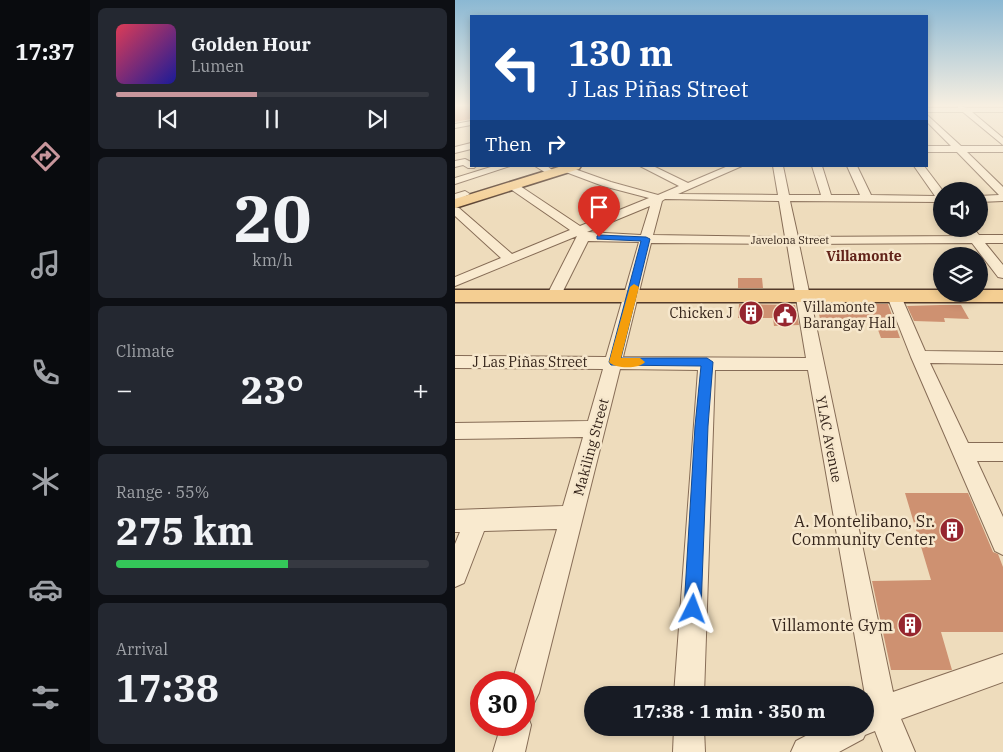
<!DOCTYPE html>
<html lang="en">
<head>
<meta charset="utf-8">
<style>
	body { margin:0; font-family:"IBM Plex Serif",serif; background:#242831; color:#f1f3f6; height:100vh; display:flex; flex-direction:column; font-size:19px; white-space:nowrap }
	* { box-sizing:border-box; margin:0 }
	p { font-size:16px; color:#9ea1a6 }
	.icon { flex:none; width:28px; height:28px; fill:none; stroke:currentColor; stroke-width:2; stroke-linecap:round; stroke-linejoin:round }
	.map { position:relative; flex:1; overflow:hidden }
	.sheet { display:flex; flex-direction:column; gap:8px; padding:8px; background:#0d0f14; width:365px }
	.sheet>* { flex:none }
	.guide { position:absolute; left:15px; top:15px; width:458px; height:152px; border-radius:0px; box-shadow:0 2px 8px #0003; background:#1a4fa0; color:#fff; overflow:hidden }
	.controls { position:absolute; left:478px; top:182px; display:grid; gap:10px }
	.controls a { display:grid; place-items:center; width:55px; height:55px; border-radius:50%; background:#171b24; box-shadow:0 2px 8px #0003; font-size:25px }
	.speed { position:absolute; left:15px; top:671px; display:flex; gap:10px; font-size:25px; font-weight:700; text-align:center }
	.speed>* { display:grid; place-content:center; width:65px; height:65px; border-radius:50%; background:#171b24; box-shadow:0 2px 8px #0003; line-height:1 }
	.speed .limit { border:8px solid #d22; background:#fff; color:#111 }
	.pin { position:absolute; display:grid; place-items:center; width:42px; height:42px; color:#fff; margin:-51px -21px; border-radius:50% 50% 50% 0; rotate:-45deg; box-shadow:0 0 5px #0007 }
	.pin .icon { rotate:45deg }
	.me { position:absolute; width:55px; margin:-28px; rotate:3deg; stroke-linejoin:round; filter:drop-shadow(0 0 4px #0008) }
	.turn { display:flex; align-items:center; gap:18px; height:105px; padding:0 15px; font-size:22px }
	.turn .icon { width:65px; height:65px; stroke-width:2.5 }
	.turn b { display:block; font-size:35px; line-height:42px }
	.then { display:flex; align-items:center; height:48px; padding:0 15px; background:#0003; gap:10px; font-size:19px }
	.big { font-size:38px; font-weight:800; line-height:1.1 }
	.sheet .tile { flex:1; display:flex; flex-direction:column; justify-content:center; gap:8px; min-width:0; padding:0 18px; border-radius:8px; background:#242831 }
	.sheet .dial { align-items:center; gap:0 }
	.dial b { font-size:65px; line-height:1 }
	.song { display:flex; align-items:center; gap:15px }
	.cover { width:60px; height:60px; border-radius:8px; background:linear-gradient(135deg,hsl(350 70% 55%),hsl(240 70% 35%)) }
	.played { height:5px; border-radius:2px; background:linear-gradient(90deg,#c8969c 45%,#363941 45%) }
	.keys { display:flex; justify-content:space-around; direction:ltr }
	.heat { display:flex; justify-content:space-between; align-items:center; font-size:28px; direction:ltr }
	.charge { height:8px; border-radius:4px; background:linear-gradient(90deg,#34c759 55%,#363941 0) }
	.trip { position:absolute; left:129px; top:686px; width:290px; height:50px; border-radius:25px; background:#171b24; box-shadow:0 2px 8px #0003; font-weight:800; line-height:50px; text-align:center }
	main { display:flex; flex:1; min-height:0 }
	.tabs { display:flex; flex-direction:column; width:90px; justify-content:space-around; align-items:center; background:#090b0e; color:#9ea1a6 }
	.tabs .icon { width:35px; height:35px }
	.tabs .active { color:#c8969c }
	.tabs b { font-size:22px; color:#f1f3f6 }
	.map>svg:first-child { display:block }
	.building { fill:#ce9171 }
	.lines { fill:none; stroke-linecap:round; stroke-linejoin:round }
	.minor-casing { stroke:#866c56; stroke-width:2 }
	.major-casing { stroke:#533a2a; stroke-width:3 }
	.minor { fill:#f9eacf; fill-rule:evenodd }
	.major { fill:#f4ce92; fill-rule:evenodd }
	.route { fill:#1a73e8; stroke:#114b97 }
	.slow { fill:#f59e0b }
	.labels { text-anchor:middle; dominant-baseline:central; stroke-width:5; stroke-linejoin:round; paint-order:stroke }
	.far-street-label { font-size:11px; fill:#35251b; stroke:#f6e7cc }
	.far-quarter-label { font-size:14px; font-weight:bold; fill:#622319; stroke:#f6e7cc }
	.poi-label { font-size:14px; fill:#35251b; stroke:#f6e7cc; text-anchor:start }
	.street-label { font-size:14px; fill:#35251b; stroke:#f6e7cc }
	.near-poi-label { font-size:16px; fill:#35251b; stroke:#f6e7cc; text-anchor:end }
</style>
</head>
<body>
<main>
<nav class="tabs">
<b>17:37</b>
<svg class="icon active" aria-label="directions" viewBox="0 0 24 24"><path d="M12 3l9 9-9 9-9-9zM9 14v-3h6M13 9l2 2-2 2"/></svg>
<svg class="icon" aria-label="music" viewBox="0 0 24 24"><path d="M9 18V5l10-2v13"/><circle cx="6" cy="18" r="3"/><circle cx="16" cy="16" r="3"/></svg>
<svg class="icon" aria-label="phone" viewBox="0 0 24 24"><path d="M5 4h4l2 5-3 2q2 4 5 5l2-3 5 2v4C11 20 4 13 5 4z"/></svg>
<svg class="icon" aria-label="climate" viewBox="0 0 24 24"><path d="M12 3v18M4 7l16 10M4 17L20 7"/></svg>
<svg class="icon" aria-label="car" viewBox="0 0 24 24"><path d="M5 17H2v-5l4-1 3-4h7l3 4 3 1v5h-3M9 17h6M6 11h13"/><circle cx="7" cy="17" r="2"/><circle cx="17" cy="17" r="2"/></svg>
<svg class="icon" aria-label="filters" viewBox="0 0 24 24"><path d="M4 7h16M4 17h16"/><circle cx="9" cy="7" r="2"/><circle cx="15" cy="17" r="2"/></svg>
</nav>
<section class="sheet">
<div class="tile">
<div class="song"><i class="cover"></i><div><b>Golden Hour</b><p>Lumen</p></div></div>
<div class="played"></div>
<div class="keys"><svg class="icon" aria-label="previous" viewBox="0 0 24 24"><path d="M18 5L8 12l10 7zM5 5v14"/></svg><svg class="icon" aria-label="pause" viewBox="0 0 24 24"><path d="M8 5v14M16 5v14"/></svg><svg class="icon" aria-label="next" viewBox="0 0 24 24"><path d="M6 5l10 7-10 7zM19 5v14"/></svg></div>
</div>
<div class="tile dial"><b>20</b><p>km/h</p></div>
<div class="tile"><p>Climate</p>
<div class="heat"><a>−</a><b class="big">23°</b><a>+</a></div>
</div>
<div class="tile"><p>Range · 55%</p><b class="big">275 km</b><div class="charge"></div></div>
<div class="tile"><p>Arrival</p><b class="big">17:38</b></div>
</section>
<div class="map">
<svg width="548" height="752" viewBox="0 0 548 752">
	<rect width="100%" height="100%" fill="#eedcbc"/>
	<!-- building -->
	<g class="building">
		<path d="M0,105h16v14l-16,3z"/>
		<path d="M283,278h24l1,10h-25z"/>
		<path d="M284,304l56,1 4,20 -25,1 -1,-8h-35z"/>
		<path d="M362,304h71l12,34h-19l-7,-19h-54z"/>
		<path d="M485,305h21l8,14 -25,-1 1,4 -31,-1 -7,-15z"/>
		<path d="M450,493h63l25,59 5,2 5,13v65h-62l11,38h-61l-19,-89 59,-1z"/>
	</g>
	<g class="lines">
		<defs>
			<g id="minor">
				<path d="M503,105l8,3h37v4h-31l31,26v7l-40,-33h-37v-4h32z"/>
				<path d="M471,114l35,32h42v6h-36l36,35v14l-24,1v-6l20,-1 -42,-43h-31v-6h25l-25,-25z"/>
				<path d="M16,121v4l-16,3v-4z"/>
				<path d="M16,143v6l-16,4v-6z"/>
				<path d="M10,159l6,3v4h5l-2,2h-6l-5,-3 -8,2v-6z"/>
				<path d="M39,166h16l-55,18v-6z"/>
				<path d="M80,166h12l9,7 -5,3z"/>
				<path d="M185,166h13l35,17 40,-17h14l-64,28 100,1 -5,-29h10l6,29h32l-9,-29h10l9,29h29l-13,-29h10l14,29 64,1 -21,-30h10l19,25h-2v11l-151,-1 8,36 169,-1 -2,-3 6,-4 4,1 4,5h24v8h-18l18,22v13l-5,-1 -26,-34 -173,1 94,448 110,-38v28l-102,37 14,33h-32l-8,-21 -10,4 -2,4 -24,13h-48l5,-11 25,-13h44v-33l-57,-325h-93l-11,325h-30l24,-325 -78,-1 -81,324 -5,10 -10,5v-26h-12l45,-153 -73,2 -20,52 -9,4v-43l5,-12h-5v-22l108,-4 20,-69 -128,2v-16l133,-2 15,-52 -148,-1v-12l151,1 33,-115 -51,-1 -27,54 -2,3h-10l-2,-3 30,-59 -122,50v-9l46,-19 -46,-42v-9l4,1 53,46 58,-24 -61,-42 -1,-2 1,-2h8l63,42 69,-28 -46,-12 -40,-15v-4h6l42,15 47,13 21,-9zM210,199l114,2 6,36 -132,-2 9,-34zM195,206l-9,29 -54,-3zM196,243l136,1 19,114 -183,-1z"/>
				<path d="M10,191l5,3 -15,7v-7z"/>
				<path d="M439,291l5,2 2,3 24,55 78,1v12l-73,-1 38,80h35v18h-26l26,56v38l-8,-4 -84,-194 -24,-61 2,-3z"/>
				<path d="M69,713l3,1 4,11 -6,27h-32l8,-27h23z"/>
				<path d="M219,728h30l1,24h-32z"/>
			</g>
			<g id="major">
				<path d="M107,166h19l-2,3 -124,39v-9z"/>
				<path d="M0,290h486v4h38v-4h24v12h-548z"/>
			</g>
		</defs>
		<!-- minor casing -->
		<use href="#minor" class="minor-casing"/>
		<!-- major casing -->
		<use href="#major" class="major-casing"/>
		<!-- minor -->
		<use href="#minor" class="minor"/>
		<!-- major -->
		<use href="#major" class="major"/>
	</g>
	<!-- sky -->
	<linearGradient id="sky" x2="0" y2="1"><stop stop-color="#8bb8d3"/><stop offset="0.5" stop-color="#f7efe1"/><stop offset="1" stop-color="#f7efe1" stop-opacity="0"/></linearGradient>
	<rect width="548" height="211" fill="url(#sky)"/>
	<!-- route -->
	<path class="route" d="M144,235l47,2 4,2 -29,119h86l6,4 -5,64 -7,183 -2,6 -6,3 -6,-3 -3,-6 11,-183 6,-60 -90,-1 -2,-3 32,-121 -44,-2v-3z"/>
	<!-- slow -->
	<path class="slow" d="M179,284l5,3 -18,71h19l5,4c-5,7 -30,7 -36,0l21,-75z"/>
	<!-- icons -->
	<defs>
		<symbol id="building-disc" viewBox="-11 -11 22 22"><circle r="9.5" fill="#96252e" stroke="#f6e7cc"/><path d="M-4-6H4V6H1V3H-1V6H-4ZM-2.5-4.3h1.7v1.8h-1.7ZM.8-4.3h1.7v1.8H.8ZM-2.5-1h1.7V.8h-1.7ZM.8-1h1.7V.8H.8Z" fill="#fff"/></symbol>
		<symbol id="civic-disc" viewBox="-11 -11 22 22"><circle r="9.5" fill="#96252e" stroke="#f6e7cc"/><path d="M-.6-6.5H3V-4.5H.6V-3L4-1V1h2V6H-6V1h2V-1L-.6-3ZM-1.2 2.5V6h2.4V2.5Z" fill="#fff"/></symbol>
	</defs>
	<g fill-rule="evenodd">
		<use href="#building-disc" x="282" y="299" width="28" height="28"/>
		<use href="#civic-disc" x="316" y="301" width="28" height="28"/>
		<use href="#building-disc" x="483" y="516" width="28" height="28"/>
		<use href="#building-disc" x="441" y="611" width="28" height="28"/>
	</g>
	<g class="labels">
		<!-- far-street labels -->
		<g class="far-street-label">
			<text x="335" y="240">Javelona Street</text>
		</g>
		<!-- far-quarter labels -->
		<g class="far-quarter-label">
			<text x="409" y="256">Villamonte</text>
		</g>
		<!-- poi labels -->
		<g class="poi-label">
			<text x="348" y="307">Villamonte<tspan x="348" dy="16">Barangay Hall</tspan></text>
			<text x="278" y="313" text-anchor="end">Chicken J</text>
		</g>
		<!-- street labels -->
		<g class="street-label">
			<text x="75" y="362">J Las Piñas Street</text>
			<text transform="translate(374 439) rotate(79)">YLAC Avenue</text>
			<text transform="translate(136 447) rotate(-75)">Makiling Street</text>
		</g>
		<!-- near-poi labels -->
		<g class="near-poi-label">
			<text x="480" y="521">A. Montelibano, Sr.<tspan x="480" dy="18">Community Center</tspan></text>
			<text x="438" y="625">Villamonte Gym</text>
		</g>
	</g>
</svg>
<div class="controls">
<a><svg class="icon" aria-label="sound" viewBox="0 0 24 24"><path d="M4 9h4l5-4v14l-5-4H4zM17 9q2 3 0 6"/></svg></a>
<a><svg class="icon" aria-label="layers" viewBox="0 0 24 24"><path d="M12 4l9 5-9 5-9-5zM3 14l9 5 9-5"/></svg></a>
</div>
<div class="speed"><div class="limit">30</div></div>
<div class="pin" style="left:144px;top:237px;background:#d93025"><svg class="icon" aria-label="arrive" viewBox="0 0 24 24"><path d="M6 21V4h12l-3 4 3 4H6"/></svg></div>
<svg class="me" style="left:238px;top:609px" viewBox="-20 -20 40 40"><path d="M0-17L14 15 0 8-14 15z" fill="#1a73e8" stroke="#fff" stroke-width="4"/></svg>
<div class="trip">17:38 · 1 min · 350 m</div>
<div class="guide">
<div class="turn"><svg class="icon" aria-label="left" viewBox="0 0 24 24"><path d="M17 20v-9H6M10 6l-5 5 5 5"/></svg><div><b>130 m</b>J Las Piñas Street</div></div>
<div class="then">Then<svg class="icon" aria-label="right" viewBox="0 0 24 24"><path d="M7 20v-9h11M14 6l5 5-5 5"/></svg></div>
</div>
</div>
</main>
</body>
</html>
